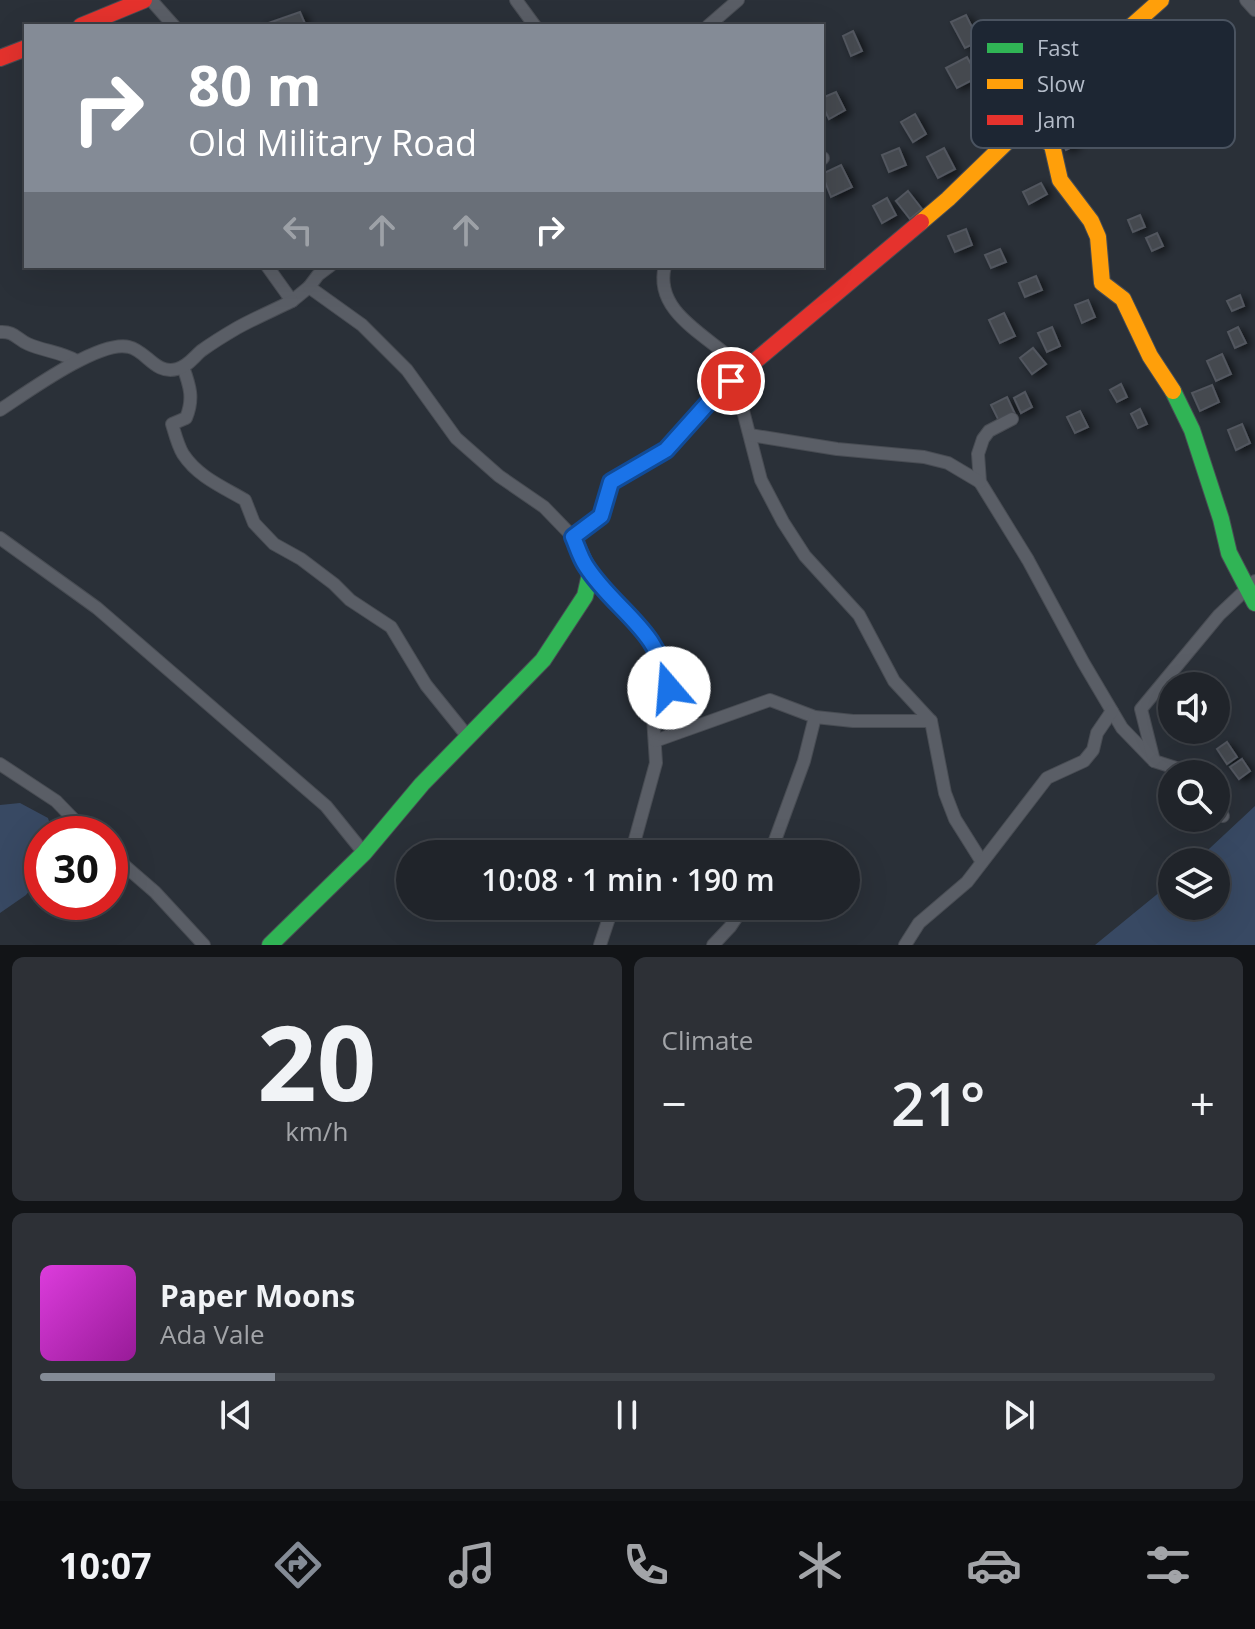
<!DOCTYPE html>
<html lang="en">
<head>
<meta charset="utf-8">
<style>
	body { margin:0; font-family:"Open Sans",sans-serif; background:#2d3036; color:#f1f3f6; height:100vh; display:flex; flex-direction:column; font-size:30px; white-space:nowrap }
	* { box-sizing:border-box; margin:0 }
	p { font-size:26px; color:#a2a4a8 }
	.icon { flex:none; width:44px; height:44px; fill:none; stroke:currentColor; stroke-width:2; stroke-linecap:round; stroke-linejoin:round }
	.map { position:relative; height:945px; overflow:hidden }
	.panel { display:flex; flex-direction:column; gap:12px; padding:12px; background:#121417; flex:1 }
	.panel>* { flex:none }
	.guide { position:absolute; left:24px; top:24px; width:800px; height:244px; border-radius:0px; box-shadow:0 8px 32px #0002,0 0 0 2px #3d4147; background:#848b96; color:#fff; overflow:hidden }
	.tools { position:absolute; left:1158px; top:672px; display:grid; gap:16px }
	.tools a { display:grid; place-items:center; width:72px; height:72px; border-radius:50%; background:#20242a; box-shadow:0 8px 32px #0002,0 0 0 2px #3d4147; font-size:40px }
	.speed { position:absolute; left:24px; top:816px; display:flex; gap:16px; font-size:40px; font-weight:700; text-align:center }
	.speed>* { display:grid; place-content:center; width:104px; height:104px; border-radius:50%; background:#20242a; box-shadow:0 8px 32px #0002,0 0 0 2px #3d4147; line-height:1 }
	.speed .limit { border:12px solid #d22; background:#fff; color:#111 }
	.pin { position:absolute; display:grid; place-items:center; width:68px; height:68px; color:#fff; margin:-34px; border:4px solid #fff; border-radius:50%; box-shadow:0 2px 8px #0007 }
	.me { position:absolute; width:88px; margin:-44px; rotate:342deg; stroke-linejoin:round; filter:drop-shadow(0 0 6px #0008) }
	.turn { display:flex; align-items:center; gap:28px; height:168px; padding:0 32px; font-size:36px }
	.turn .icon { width:104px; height:104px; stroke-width:2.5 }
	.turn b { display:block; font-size:56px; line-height:68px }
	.lanes { display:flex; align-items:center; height:76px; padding:0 32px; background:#0003; justify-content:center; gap:40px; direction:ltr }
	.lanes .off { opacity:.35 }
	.big { font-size:60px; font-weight:600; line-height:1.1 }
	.panel .widget { flex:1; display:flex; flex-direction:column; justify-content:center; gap:12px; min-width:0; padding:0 28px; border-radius:12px; background:#2d3036 }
	.panel .dial { align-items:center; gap:0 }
	.dial b { font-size:104px; line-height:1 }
	.song { display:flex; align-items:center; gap:24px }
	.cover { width:96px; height:96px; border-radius:12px; background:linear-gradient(135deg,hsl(300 70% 55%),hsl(300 70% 35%)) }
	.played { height:8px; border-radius:4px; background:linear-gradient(90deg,#848b96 20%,#3d4147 20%) }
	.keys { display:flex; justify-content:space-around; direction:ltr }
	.heat { display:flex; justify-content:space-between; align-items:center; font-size:44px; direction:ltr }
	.panel .tiles { flex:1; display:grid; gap:12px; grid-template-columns:1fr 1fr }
	.widget:last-child { grid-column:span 2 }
	.trip { position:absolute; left:396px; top:840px; width:464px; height:80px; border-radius:40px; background:#20242a; box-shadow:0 8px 32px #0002,0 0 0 2px #3d4147; font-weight:600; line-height:80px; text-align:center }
	.dock { display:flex; height:128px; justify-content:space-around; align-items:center; background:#0d0e11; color:#a2a4a8 }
	.dock .icon { width:56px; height:56px }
	.dock .on { color:#848b96 }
	.dock b { font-size:36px; color:#f1f3f6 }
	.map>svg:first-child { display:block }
	.water { fill:#384963 }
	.building { fill:#444950; stroke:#52575f; stroke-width:2; filter:url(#shadow) }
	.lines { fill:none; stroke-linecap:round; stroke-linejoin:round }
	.street-casing { stroke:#484c53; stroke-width:14 }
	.fast-casing { stroke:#484c53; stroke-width:18 }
	.slow-casing { stroke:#484c53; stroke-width:18 }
	.jam-casing { stroke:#484c53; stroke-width:18 }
	.street { stroke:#5a5e66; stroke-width:12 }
	.fast { stroke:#30b455; stroke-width:16 }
	.slow { stroke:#ff9f0a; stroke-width:16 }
	.jam { stroke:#e5322d; stroke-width:16 }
	.route-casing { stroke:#114b97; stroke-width:20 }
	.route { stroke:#1a73e8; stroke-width:14 }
	.key { fill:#1d2633; stroke:#4a5360; stroke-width:2 }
	.key-label { font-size:22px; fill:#b4bcc9 }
</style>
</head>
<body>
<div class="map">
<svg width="1255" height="945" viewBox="0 0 1255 945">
	<defs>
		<filter id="shadow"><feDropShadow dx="4.5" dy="2.5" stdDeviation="4" flood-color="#0009"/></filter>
	</defs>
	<rect width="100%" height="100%" fill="#2a3038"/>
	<!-- water -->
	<g class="water">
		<path d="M20,803l28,15 5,16h-11v40l-16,21 -26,18v-108z"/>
		<path d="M1255,806v139h-160l77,-63v24h44v-44h-21z"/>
	</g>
	<!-- building -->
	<g class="building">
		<path d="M300,12l6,14h-46z"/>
		<path d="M966,15l13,26 -14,7 -14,-26z"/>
		<path d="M853,31l9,20 -11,5 -8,-20z"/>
		<path d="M967,57l11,20 -21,11 -11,-20z"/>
		<path d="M836,92l9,18 -16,9 -7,-14v-7z"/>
		<path d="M915,114l11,20 -13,8 -12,-20z"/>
		<path d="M1069,130l7,15 -10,5 -7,-16z"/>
		<path d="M899,148l7,17 -17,7 -7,-17z"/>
		<path d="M944,148l11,21 -17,9 -11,-21z"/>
		<path d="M841,165l11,22 -21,10 -9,-23z"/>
		<path d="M1041,183l6,11 -18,10 -6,-12z"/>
		<path d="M908,191l14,18 -12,10 -14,-18z"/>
		<path d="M887,198l9,17 -14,8 -9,-17z"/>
		<path d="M1140,215l5,12 -12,5 -5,-12z"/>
		<path d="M966,229l6,16 -17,7 -7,-16z"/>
		<path d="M1157,233l6,13 -11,5 -6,-13z"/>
		<path d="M1000,249l6,13 -15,6 -6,-13z"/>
		<path d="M1036,276l6,14 -17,7 -6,-14z"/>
		<path d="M1240,295l4,11 -12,5 -5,-10z"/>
		<path d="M1088,300l7,17 -13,6 -7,-18z"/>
		<path d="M1004,313l11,23 -15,7 -11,-23z"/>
		<path d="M1052,327l8,19 -13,6 -9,-19z"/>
		<path d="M1238,327l8,16 -11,5 -7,-16z"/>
		<path d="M1033,348l13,16 -14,10 -12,-16z"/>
		<path d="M1222,354l9,20 -15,7 -9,-20z"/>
		<path d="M1121,384l6,13 -10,5 -7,-12z"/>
		<path d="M1212,385l7,17 -19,9 -8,-18z"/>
		<path d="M1025,392l7,15 -11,6 -7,-15z"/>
		<path d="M1007,397l8,17 -16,7 -8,-16z"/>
		<path d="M1140,409l7,15 -9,4 -7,-14z"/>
		<path d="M1080,411l8,16 -13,6 -8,-16z"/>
		<path d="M1242,424l8,19 -14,7 -8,-20z"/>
		<path d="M1227,742l10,15 -10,7 -10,-15z"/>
		<path d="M1242,759l8,12 -11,8 -9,-12z"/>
	</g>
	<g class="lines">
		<defs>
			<g id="street">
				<path d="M151,0l23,26"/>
				<path d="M516,0l19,26"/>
				<path d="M1246,0l9,10"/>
				<path d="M708,26l30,-26"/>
				<path d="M822,159l1,-1"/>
				<path d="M267,266l25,35 17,-14 53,38 45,45 49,68 43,38 45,31 29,30"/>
				<path d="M665,266c-13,50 52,73 79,105"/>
				<path d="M309,287l9,-12 12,-9"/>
				<path d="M0,332c14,-1 17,7 28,12 16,7 33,8 49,17"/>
				<path d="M183,367c7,19 11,32 3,51l-14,6c3,10 6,22 11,30 15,23 40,33 62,46l9,23 20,21 27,15 33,25 16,16 41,27 35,58 42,52"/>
				<path d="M731,381l9,18 21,81 22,42 22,34 54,59 35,66 37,40"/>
				<path d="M0,410c26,-17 100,-71 129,-63 18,4 26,28 48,22 11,-3 16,-11 24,-18 11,-8 24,-16 36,-23 18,-10 37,-18 55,-27"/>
				<path d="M1012,419l-23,12 -6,8 -5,15 2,28 48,78 55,102 39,66 32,33 41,13"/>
				<path d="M750,435l87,14 87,8 24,6 32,19"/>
				<path d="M0,538l97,70 229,198 38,47"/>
				<path d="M588,569l65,72 13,28 3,19 -16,29 3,46 -25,91"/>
				<path d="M655,741l115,-41 45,17 38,4h78l14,72 10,26 27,43"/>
				<path d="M1154,761l-13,-52 78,-94 36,-34"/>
				<path d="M0,764l56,37 32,33"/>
				<path d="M1216,804l7,12"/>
				<path d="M110,853l45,39 49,53"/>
				<path d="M770,854l34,-93 11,-44"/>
				<path d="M600,945l13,-39"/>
				<path d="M713,945l17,-18 14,-21"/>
				<path d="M905,945l14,-22 48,-41 80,-104 37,-17 9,-11 4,-17 15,-22"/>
			</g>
			<g id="fast">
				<path d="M1173,391l19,39 29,89 8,34 26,50"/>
				<path d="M270,945l94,-92 58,-69 121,-124 42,-64 5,-22 -17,-37 28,-21 3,-9"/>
			</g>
			<g id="slow">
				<path d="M1014,134l24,1 14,10 8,35 31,41 7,16 4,46 21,16 27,57 23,35"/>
				<path d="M921,222l27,-23 125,-121 88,-78"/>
			</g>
			<g id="jam">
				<path d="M81,26l63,-26"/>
				<path d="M0,58l26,-10"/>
				<path d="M604,507l7,-25 55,-32 51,-57 204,-171"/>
			</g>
		</defs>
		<!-- street casing -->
		<use href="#street" class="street-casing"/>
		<!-- fast casing -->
		<use href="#fast" class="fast-casing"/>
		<!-- slow casing -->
		<use href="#slow" class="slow-casing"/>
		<!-- jam casing -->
		<use href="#jam" class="jam-casing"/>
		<!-- street -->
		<use href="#street" class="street"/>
		<!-- fast -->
		<use href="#fast" class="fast"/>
		<!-- slow -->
		<use href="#slow" class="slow"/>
		<!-- jam -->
		<use href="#jam" class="jam"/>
	</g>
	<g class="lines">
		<defs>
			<path id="route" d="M669,688c-10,-60 -54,-77 -83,-122 -6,-9 -9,-20 -13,-29l28,-21 10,-34 55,-32 51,-57 14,-12"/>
		</defs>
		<!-- route casing -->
		<use href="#route" class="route-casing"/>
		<!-- route -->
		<use href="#route" class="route"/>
	</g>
	<!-- legend -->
	<rect x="971" y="20" width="264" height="128" rx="12" class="key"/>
	<rect x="987" y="43" width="36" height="10" fill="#30b455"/>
	<rect x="987" y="79" width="36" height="10" fill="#ff9f0a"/>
	<rect x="987" y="115" width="36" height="10" fill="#e5322d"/>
	<g class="key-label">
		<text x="1037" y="56">Fast</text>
		<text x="1037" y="92">Slow</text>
		<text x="1037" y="128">Jam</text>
	</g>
</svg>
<div class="tools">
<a><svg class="icon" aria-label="sound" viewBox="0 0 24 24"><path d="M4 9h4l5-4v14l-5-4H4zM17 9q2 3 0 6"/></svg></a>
<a><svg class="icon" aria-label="search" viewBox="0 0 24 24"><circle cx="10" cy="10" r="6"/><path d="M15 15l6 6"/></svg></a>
<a><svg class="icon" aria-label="layers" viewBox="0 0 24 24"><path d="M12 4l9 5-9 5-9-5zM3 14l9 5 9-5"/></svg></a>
</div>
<div class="speed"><div class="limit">30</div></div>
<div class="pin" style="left:731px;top:381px;background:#d93025"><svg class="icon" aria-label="arrive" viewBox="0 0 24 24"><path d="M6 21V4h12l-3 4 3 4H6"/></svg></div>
<svg class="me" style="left:669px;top:688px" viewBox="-20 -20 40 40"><circle r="19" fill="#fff"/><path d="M0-13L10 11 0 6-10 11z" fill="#1a73e8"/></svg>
<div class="trip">10:08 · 1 min · 190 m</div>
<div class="guide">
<div class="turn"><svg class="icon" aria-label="right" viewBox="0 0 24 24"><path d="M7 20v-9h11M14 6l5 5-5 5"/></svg><div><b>80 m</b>Old Military Road</div></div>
<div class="lanes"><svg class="icon off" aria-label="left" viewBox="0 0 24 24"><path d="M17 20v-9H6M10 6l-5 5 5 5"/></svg><svg class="icon off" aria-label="ahead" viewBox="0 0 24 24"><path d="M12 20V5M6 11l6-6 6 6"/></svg><svg class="icon off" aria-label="ahead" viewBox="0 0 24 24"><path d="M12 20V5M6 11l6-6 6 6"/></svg><svg class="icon" aria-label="right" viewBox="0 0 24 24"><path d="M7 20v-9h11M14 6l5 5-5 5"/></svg></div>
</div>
</div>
<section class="panel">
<div class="tiles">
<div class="widget dial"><b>20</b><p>km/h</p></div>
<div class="widget"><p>Climate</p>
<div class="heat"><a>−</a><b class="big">21°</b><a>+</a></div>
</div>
<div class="widget">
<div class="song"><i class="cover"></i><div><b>Paper Moons</b><p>Ada Vale</p></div></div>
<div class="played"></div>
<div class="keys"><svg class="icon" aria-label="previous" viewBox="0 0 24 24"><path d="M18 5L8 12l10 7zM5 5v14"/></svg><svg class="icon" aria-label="pause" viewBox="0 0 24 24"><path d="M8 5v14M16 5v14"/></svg><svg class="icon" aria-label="next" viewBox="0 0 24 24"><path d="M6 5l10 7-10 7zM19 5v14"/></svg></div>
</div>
</div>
</section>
<nav class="dock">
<b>10:07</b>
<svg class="icon on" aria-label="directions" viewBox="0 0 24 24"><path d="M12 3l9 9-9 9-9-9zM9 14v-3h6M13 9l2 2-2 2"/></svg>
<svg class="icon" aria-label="music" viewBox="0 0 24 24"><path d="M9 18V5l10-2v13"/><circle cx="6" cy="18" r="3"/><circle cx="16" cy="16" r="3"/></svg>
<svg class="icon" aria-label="phone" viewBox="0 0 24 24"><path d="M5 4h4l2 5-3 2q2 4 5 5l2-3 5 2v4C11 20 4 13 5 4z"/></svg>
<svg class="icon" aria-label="climate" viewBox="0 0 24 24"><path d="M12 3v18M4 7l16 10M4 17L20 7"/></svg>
<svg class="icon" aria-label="car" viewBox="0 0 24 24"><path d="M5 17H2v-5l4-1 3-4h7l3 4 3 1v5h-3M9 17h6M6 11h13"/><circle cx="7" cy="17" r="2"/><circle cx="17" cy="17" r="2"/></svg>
<svg class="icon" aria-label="filters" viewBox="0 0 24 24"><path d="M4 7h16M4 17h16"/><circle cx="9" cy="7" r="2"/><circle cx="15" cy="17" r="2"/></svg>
</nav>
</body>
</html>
